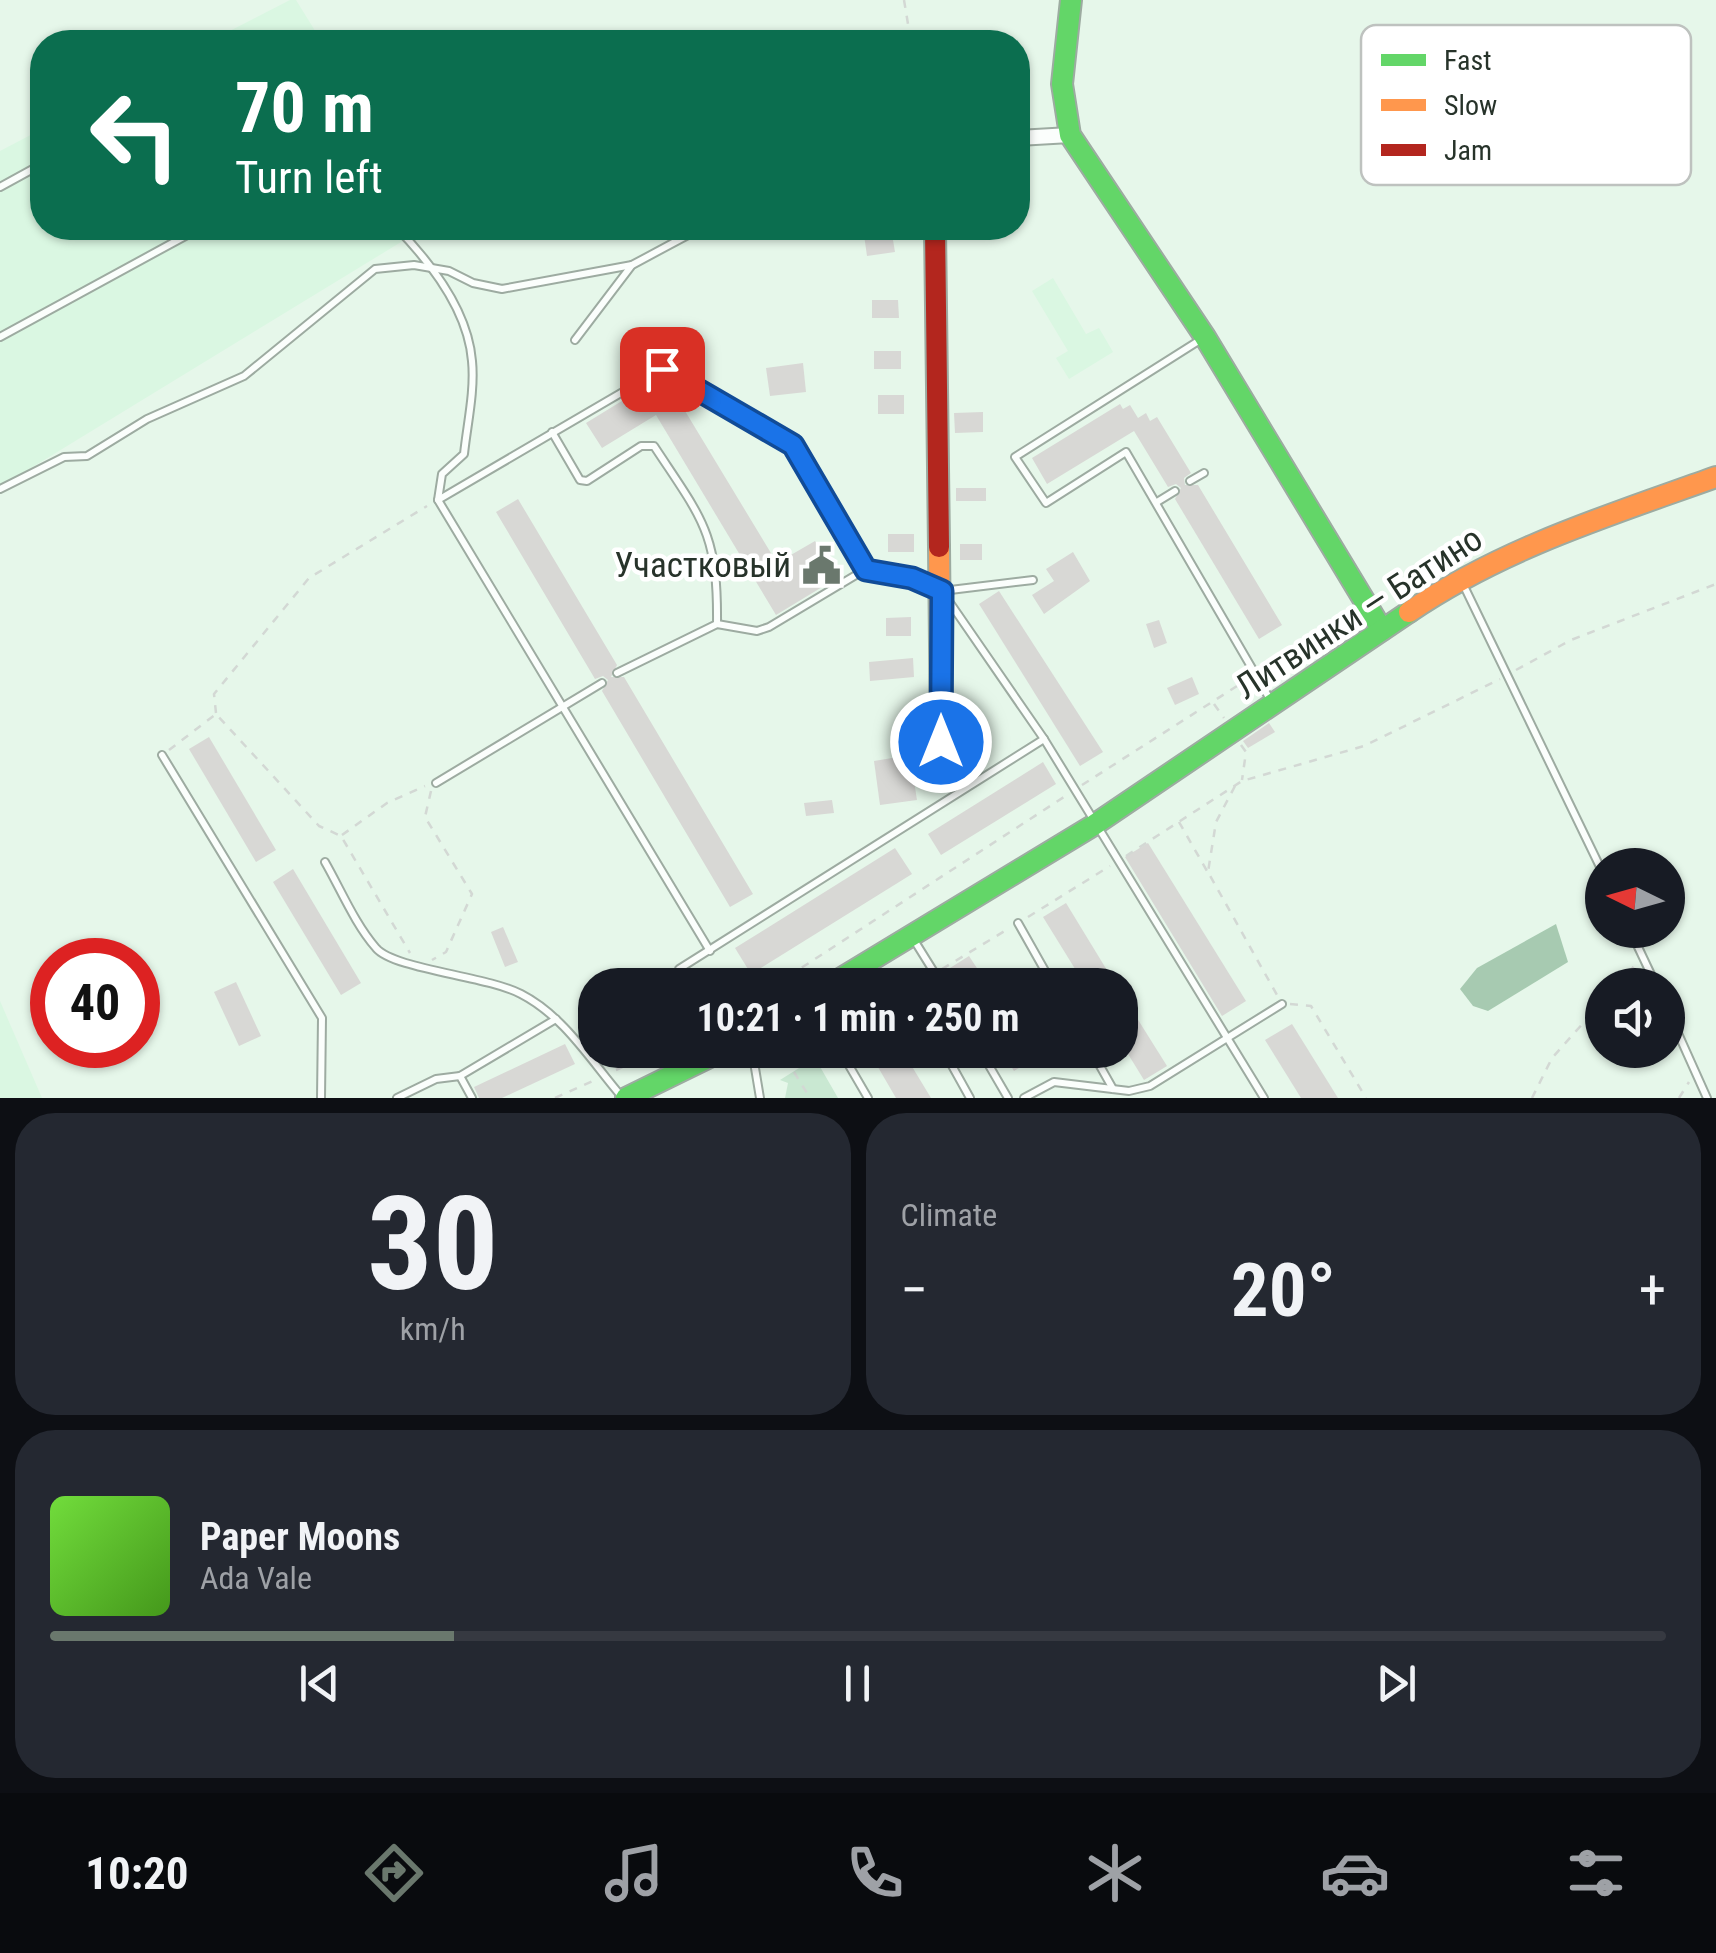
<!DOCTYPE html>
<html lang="en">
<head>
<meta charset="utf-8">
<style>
	body { margin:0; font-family:"Roboto Condensed",sans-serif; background:#242831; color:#f1f3f6; height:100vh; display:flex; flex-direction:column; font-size:38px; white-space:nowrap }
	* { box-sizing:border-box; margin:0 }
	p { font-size:32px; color:#9ea1a6 }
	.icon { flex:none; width:55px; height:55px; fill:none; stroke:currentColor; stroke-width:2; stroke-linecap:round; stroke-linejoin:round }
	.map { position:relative; height:1098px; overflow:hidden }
	.sheet { display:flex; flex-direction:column; gap:15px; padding:15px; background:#0d0f14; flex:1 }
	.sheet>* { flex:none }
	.hud { position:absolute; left:30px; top:30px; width:1000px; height:210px; border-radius:40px; box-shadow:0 2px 8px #0004; background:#0b6e4f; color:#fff; overflow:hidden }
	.needle { width:65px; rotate:275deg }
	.fabs { position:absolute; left:1585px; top:848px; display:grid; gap:20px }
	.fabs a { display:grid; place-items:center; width:100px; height:100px; border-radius:50%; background:#171b24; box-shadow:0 2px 8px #0004; font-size:50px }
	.speed { position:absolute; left:30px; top:938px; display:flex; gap:20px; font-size:50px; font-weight:700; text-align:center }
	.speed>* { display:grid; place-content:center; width:130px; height:130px; border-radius:50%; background:#171b24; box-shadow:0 2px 8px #0004; line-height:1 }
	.speed .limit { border:15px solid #d22; background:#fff; color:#111 }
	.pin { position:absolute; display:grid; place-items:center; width:85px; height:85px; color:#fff; margin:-42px; border-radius:20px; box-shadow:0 5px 15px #0006 }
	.me { position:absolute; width:110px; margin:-55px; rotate:0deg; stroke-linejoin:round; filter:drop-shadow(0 0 8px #0008) }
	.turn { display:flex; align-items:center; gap:35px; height:210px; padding:0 40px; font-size:45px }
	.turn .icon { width:130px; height:130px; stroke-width:2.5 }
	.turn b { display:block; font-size:70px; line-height:85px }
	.big { font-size:75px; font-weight:700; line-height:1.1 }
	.sheet .tile { flex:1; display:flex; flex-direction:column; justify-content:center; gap:15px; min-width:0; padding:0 35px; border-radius:40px; background:#242831 }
	.sheet .dial { align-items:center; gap:0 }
	.dial b { font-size:130px; line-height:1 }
	.song { display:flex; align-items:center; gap:30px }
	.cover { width:120px; height:120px; border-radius:15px; background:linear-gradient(135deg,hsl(100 70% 55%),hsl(100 70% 35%)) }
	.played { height:10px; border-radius:5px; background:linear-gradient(90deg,#6a786d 25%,#363941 25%) }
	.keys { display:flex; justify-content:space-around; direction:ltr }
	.heat { display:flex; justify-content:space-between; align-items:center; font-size:55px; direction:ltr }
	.sheet .tiles { flex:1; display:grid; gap:15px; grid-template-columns:1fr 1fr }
	.tile:last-child { grid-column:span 2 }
	.trip { position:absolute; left:578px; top:968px; width:560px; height:100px; border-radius:40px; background:#171b24; box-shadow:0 2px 8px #0004; font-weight:700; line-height:100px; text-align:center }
	.tabs { display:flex; height:160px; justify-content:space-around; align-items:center; background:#090b0e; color:#9ea1a6 }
	.tabs .icon { width:70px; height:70px }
	.tabs .current { color:#6a786d }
	.tabs b { font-size:45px; color:#f1f3f6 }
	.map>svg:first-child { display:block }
	.built { fill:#daf7e2 }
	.green { fill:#c9e8d2 }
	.water { fill:#a7cab1 }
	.building { fill:#d8d8d5 }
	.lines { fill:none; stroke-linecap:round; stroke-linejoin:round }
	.lane-casing { stroke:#9daba1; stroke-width:10 }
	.street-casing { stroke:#9daba1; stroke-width:18 }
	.fast-casing { stroke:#9daba1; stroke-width:24 }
	.slow-casing { stroke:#9daba1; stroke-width:24 }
	.jam-casing { stroke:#9daba1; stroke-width:24 }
	.path { stroke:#d3d8d4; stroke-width:2.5; stroke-dasharray:8 8; stroke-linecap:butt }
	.lane { stroke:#fbfefc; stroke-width:6 }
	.street { stroke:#fbfefc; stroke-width:14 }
	.fast { stroke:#63d668; stroke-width:20 }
	.slow { stroke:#ff974d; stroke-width:20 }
	.jam { stroke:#b3261e; stroke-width:20 }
	.route-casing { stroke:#114b97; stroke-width:25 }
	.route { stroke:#1a73e8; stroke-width:18 }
	.labels { text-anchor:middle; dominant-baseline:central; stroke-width:9; stroke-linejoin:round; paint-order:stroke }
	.poi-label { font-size:35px; fill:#27332a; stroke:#fff; text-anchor:end }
	.street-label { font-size:35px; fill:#27332a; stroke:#fff }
	.key { fill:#fff; stroke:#bec2bf; stroke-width:2.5 }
	.key-label { font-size:28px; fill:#27332a }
</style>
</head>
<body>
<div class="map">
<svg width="1716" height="1098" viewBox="0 0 1716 1098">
	<rect width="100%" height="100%" fill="#e6f7ea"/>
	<!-- built -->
	<g class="built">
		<path d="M290,0h6l26,42h-114z"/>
		<path d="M42,129v99h382l-424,259v-336z"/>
		<path d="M1053,278l33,56 13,-6 14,24 -44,27 -13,-21 12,-7 -36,-60z"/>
		<path d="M0,1001l42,97h-42z"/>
	</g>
	<!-- green -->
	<path class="green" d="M815,1058l23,40h-53l3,-15 -8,-3z"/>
	<!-- water -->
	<path class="water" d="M1556,924l12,38 -80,49 -15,-5 -13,-17 17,-21z"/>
	<!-- building -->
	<g class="building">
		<path d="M863,228h28l4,24 -28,4z"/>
		<path d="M872,300h26l1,18h-27z"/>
		<rect x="874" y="351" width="27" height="18"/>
		<path d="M803,363l3,29 -36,4 -4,-28z"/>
		<path d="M643,388l2,5 7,-4 8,13 8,-5 5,8 6,-4 98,162 38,-22 22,37 -61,37 -120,-200 -54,33 -16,-25z"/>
		<rect x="878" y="395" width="26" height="19"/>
		<path d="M1120,404l3,5 7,-4 8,13 8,-5 4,8 7,-4 34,56 -7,5 1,7h13l84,140 -23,14 -84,-140 6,-11 -5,-4 -8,3 -34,-56 -87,53 -15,-26z"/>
		<path d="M983,412v20l-28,1 -1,-20z"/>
		<rect x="956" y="488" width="30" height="13"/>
		<path d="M518,499l99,166 -6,12h13l129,217 -23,13 -128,-216 6,-11 -5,-4 -8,3 -99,-167z"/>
		<rect x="888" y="534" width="26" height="18"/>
		<rect x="960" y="544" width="22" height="16"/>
		<path d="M1073,552l17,29 -46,33 -12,-19 22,-14 -8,-12z"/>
		<path d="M999,591l104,161 -23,14 -101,-162z"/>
		<path d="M911,617v19h-25v-18z"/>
		<path d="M1159,620l8,23 -13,5 -8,-24z"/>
		<path d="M913,658l1,19 -44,4 -1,-19z"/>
		<path d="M1192,677l7,17 -24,11 -8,-17z"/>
		<path d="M1269,723l6,9 -27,16 -5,-7z"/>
		<path d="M209,737l67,113 -20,12 -67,-113z"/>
		<path d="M910,755l7,45 -37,5 -6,-44z"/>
		<path d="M1043,762l13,22 -115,71 -13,-21z"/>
		<path d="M832,800l2,13 -28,3 -2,-13z"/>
		<path d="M1148,843l98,158 -24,15 -97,-159z"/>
		<path d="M895,848l17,26 -161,100 -16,-26z"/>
		<path d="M293,869l68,114 -20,12 -68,-113z"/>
		<path d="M1066,903l50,82h-31l-42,-68z"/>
		<path d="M503,927l15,35 -13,5 -14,-35z"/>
		<path d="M969,956l19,29h-27l-11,-17z"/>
		<path d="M236,982l25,54 -22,10 -25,-54z"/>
		<path d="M1120,991l47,75 -23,14 -24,-39z"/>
		<path d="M1292,1024l46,74h-37l-36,-58z"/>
		<path d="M565,1044l10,20 -73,34h-23l-5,-11z"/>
		<path d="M868,1050h34l29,48h-35z"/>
		<path d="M1001,1050h27l6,9 -20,12z"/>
	</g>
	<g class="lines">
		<defs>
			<g id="lane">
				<path d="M0,187l42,-23"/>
				<path d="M397,228c34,35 71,82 75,133 3,30 -5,64 -8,93l-22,20 -4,26 272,451"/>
				<path d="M0,337l200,-109"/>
				<path d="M575,340l57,-75 69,-37"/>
				<path d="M1200,340l-185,117 31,46 80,-51 145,249"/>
				<path d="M552,432l28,48 7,1 54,-35h13c48,73 64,86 63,178"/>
				<path d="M1190,481l14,-8"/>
				<path d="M0,489l64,-32 23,-1 60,-37 97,-43 131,-107 39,-4 35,6 24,12 29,6 130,-24"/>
				<path d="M438,500l224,-131 131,76 73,124 45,9 31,13 91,-11"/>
				<path d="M1157,502l18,-11"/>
				<path d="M1463,584l139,287"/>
				<path d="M946,597l98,142 220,359"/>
				<path d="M617,673l100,-49 40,7 12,-4 97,-58"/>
				<path d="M162,755l160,263 -1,80"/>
				<path d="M436,783l166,-100"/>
				<path d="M325,862c16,28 30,62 51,86 17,21 111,28 145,46 43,22 70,67 101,103"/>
				<path d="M1018,923l35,62"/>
				<path d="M1630,930l26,55"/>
				<path d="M914,940l28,45"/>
				<path d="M680,985l-1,-16 365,-230"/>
				<path d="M1668,1011l39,87"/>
				<path d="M752,1050l8,48"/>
				<path d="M840,1050l28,48"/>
				<path d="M950,1050l-5,3 25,45"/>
				<path d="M980,1050l28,48"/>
				<path d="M1091,1050l22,39"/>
				<path d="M460,1076l12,22"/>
				<path d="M397,1098l39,-19 24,-3 96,-57"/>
				<path d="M1024,1098l30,-16 75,9 21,-5 132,-82"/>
			</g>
			<path id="street" d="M1018,138l52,-3"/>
			<g id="fast">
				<path d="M1071,0l-9,84 8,51 135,202 177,293"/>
				<path d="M830,985l264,-160 315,-213"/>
				<path d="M626,1098l98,-48"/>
			</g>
			<g id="slow">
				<path d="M939,547l2,195"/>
				<path d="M1409,612c94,-64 201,-97 307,-135"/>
			</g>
			<path id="jam" d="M935,228l4,319"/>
		</defs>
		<!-- lane casing -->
		<use href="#lane" class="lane-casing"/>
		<!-- street casing -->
		<use href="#street" class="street-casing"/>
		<!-- fast casing -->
		<use href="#fast" class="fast-casing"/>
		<!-- slow casing -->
		<use href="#slow" class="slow-casing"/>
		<!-- jam casing -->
		<use href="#jam" class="jam-casing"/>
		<!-- path -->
		<g class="path">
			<path d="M904,0l7,42"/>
			<path d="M1516,670l55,-30 145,-56"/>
			<path d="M1214,704l10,14"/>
			<path d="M216,713l-2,-19 95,-116 118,-72"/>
			<path d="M1241,745l5,7 -4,28"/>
			<path d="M169,750l47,-36 103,112 22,10 69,117"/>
			<path d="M1082,785l166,-106"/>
			<path d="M1235,786l-19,36 -8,50 69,123"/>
			<path d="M431,791l-6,26 47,77 -26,58 -14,8"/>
			<path d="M1179,822l28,49"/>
			<path d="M342,835l45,-32 38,-17"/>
			<path d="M1126,856l116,-75 122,-35 136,-67"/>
			<path d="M1028,917l82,-51"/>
			<path d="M942,969l66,-40"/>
			<path d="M775,985l292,-190"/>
			<path d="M916,985l11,-7"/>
			<path d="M1618,985l17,-20"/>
			<path d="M1290,1004l21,2 55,92"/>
			<path d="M789,1066l23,-16"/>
			<path d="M616,1070l43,-20"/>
			<path d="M794,1072l16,26"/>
			<path d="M555,1098l40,-18"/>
			<path d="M1532,1098l20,-40 50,-56"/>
			<path d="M1679,1098l10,-16"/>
		</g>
		<!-- lane -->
		<use href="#lane" class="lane"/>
		<!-- street -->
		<use href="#street" class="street"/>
		<!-- fast -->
		<use href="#fast" class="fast"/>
		<!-- slow -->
		<use href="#slow" class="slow"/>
		<!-- jam -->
		<use href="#jam" class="jam"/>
	</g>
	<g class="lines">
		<defs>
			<path id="route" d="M662,369l131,76 73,125 46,8 30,13 -1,151"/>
		</defs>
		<!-- route casing -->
		<use href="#route" class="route-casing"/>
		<!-- route -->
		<use href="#route" class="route"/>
	</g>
	<!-- icons -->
	<defs>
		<symbol id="civic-bare" viewBox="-9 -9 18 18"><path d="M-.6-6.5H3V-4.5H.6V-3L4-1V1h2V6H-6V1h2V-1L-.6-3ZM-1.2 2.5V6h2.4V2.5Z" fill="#6a786d" stroke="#fff" stroke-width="2.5" paint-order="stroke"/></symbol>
	</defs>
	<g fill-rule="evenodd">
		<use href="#civic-bare" x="794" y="538" width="55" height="55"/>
	</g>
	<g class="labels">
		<!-- poi labels -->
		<g class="poi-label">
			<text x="791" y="565">Участковый</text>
		</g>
		<!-- street labels -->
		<g class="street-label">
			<text transform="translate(1359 613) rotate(-33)">Литвинки — Батино</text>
		</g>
	</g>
	<!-- legend -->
	<rect x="1361" y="25" width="330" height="160" rx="15" class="key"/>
	<rect x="1381" y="54" width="45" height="12" fill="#63d668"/>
	<rect x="1381" y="99" width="45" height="12" fill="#ff974d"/>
	<rect x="1381" y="144" width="45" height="12" fill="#b3261e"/>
	<g class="key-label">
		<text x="1444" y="70">Fast</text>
		<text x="1444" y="115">Slow</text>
		<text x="1444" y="160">Jam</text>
	</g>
</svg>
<div class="fabs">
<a><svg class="needle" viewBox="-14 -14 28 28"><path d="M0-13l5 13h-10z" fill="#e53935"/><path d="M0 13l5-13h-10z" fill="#9ea1a6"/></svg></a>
<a><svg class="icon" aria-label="sound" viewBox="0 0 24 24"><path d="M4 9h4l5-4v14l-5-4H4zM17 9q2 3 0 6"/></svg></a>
</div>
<div class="speed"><div class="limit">40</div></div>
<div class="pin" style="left:662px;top:369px;background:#d93025"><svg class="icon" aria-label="arrive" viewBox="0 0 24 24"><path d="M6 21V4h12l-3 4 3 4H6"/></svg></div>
<svg class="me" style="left:941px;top:742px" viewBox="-20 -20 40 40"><circle r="17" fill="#1a73e8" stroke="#fff" stroke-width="3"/><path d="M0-11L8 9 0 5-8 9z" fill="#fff"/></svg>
<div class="trip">10:21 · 1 min · 250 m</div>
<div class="hud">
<div class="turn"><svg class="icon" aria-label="left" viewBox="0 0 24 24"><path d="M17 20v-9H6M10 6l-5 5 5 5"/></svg><div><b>70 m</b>Turn left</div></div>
</div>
</div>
<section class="sheet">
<div class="tiles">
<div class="tile dial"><b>30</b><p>km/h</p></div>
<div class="tile"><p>Climate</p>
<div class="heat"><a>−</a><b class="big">20°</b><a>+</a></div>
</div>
<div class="tile">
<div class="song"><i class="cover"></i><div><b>Paper Moons</b><p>Ada Vale</p></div></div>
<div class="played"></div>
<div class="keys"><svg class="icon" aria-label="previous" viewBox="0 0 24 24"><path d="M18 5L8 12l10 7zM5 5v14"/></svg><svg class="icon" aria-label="pause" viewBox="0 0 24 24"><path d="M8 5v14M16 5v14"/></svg><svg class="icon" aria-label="next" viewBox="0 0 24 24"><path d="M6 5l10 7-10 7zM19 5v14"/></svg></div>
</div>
</div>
</section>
<nav class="tabs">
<b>10:20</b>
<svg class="icon current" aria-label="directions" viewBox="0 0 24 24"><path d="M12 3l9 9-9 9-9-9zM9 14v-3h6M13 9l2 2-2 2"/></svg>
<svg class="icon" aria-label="music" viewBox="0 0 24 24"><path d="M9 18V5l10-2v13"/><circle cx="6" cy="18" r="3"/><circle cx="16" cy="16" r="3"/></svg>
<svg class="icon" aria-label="phone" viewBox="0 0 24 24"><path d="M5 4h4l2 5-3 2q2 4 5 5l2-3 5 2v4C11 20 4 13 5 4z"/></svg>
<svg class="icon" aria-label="climate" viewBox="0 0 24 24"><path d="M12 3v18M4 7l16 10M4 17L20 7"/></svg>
<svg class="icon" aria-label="car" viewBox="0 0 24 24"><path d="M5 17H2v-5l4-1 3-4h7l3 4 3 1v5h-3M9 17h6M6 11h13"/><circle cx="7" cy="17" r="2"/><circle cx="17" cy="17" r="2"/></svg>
<svg class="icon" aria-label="filters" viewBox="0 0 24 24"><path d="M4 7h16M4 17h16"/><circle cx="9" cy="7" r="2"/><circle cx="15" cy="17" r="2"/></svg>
</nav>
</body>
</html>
